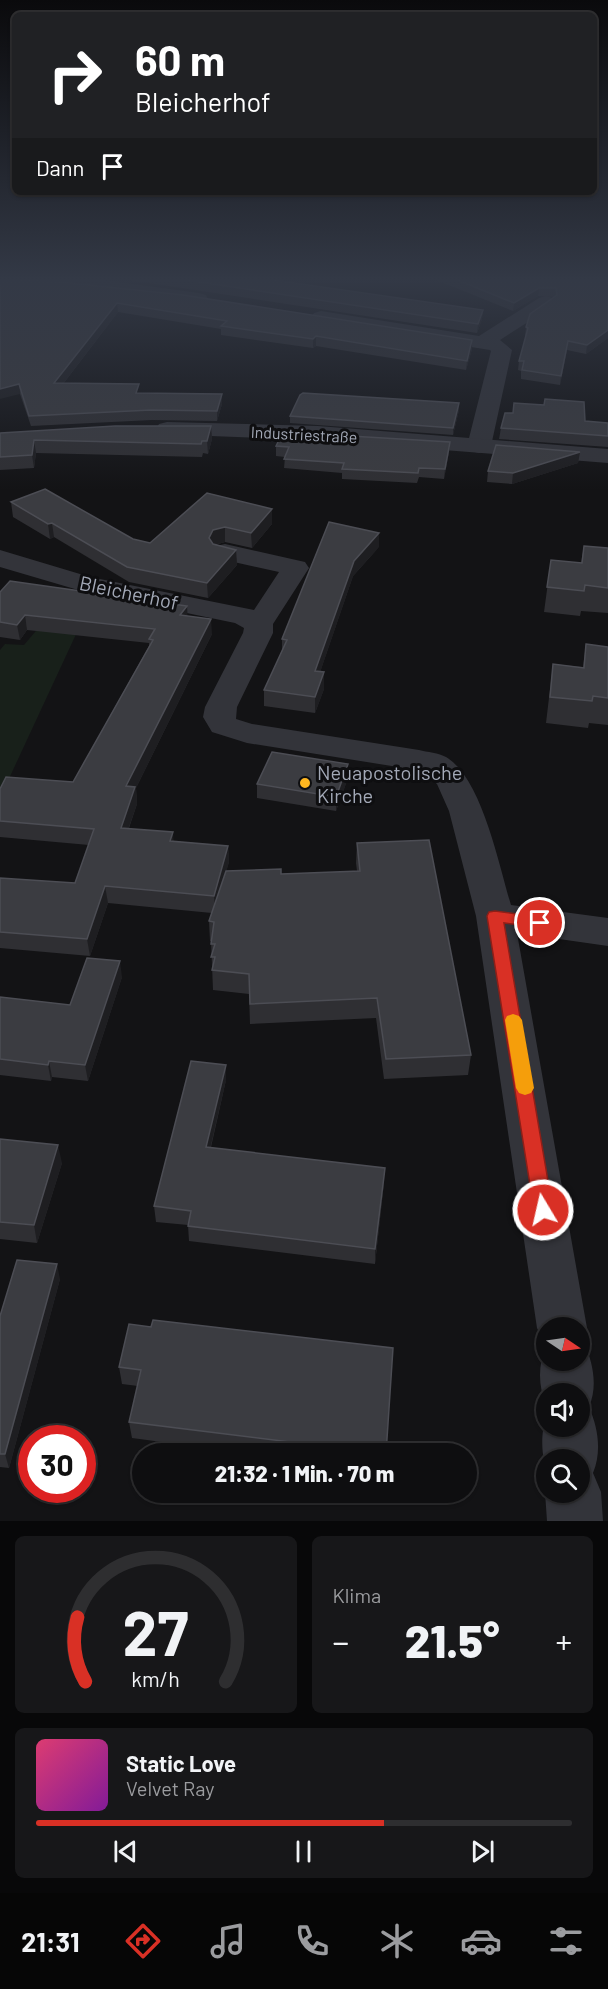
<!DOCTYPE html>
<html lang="de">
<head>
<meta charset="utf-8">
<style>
	body { margin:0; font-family:Barlow,sans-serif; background:#171719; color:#f1f3f6; height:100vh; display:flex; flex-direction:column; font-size:22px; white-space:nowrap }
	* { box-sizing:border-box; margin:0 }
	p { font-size:20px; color:#9b9c9f }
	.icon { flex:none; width:33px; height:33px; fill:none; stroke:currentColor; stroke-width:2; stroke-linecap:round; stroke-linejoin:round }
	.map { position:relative; height:1521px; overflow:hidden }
	.drawer { display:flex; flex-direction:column; gap:15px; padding:15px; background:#080809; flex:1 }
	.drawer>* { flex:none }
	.banner { position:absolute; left:12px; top:12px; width:585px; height:183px; border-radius:9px; box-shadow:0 2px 4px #0004,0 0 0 2px #2e2e30; background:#202124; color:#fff; overflow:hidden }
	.needle { width:39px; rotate:103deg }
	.buttons { position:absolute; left:536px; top:1317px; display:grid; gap:12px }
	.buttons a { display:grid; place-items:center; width:54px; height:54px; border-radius:50%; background:#0e0e10; box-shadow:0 2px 4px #0004,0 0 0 2px #2e2e30; font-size:30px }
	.speed { position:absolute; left:18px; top:1425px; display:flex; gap:12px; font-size:30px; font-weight:700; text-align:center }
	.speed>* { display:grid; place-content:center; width:78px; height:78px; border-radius:50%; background:#0e0e10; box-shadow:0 2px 4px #0004,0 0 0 2px #2e2e30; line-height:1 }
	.speed .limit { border:9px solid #d22; background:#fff; color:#111 }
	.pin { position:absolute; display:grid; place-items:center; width:51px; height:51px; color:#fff; margin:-26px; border:3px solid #fff; border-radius:50%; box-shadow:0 2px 6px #0007 }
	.me { position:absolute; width:66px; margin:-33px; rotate:351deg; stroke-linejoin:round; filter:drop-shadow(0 0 4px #0008) }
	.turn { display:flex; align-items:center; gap:21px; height:126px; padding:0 24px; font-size:27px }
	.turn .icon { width:78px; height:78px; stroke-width:2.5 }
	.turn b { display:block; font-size:42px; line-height:51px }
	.then { display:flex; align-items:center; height:57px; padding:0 24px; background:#0003; gap:12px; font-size:22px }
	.big { font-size:45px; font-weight:800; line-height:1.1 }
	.drawer .card { flex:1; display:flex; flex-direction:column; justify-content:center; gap:9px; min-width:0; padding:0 21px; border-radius:9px; background:#171719 }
	.drawer .dial { align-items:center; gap:0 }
	.dial svg { height:156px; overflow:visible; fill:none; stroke:#2e2e30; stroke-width:7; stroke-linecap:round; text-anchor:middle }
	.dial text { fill:#f1f3f6; stroke:none }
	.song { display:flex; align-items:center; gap:18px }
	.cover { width:72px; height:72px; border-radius:9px; background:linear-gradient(135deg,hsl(340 70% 55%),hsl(290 70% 35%)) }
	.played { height:6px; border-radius:3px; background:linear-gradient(90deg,#d93025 65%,#2e2e30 65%) }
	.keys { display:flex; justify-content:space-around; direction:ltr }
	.heat { display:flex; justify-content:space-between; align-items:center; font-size:33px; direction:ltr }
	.drawer .tiles { flex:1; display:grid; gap:15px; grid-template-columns:1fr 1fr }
	.card:last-child { grid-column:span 2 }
	.trip { position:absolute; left:132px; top:1443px; width:345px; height:60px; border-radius:30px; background:#0e0e10; box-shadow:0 2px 4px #0004,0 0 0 2px #2e2e30; font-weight:800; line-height:60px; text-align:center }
	.dock { display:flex; height:96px; justify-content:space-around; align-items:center; background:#060606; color:#9b9c9f }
	.dock .icon { width:42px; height:42px }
	.dock .active { color:#d93025 }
	.dock b { font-size:27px; color:#f1f3f6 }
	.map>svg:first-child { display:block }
	.green { fill:#18201a }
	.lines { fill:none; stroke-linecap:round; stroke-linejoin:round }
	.minor { fill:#33343a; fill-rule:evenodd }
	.tertiary { fill:#33343a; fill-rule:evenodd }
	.wall { fill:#2f2f33 }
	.shaded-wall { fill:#1e1e21 }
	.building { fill:#3b3c41; stroke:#4c4d54; stroke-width:1.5 }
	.route { fill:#d93025; stroke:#8d1f18; stroke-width:1.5 }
	.slow { fill:#f59e0b }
	.poi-dot { fill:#ffb720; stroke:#0e0e10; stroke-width:2 }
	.labels { text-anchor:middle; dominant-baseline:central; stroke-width:6; stroke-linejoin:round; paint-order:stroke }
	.far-street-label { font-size:16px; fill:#a3a9b7; stroke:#0e0e10 }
	.street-label { font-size:20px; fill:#a3a9b7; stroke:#0e0e10 }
	.poi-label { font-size:20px; fill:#a3a9b7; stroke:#0e0e10; text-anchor:start }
</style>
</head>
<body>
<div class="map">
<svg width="608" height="1521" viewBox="0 0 608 1521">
	<rect width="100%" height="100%" fill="#131315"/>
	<!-- green -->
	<path class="green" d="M64,598l27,4 -91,196v-148l5,-6 19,1z"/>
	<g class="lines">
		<!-- minor -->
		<g class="minor">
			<path d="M0,277l96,2 103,14 7,2 2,4 -2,4 -7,2 -103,-16 -96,-4z"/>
			<path d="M546,296l7,2 2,4 -2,4 -53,34 12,10 -21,96 -4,5 -8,2 -8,-2 -4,-5 24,-95 -1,-1 -169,-27 -7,-2 -3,-4 3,-4 7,-2 158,25 60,-38z"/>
			<path d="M225,544l80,18 4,6 -36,56v9l-36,74 -1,12 16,5 167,26c8,2 20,3 27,7 36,21 53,109 65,148l97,13v28l-91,-13 70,395 -6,13 3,1c9,21 14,44 5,65 9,21 13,44 4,66l8,19 2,29h-56l-2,-29 1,-2v2h33v-32h-33v6c-5,-12 -5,-35 0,-47v7h33v-32h-33v10c-8,-18 -8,-40 0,-57v13h33v-32h-33v18l-9,-18 -61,-412 -27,-105 -12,-27 -15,-13 -5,-1 -170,-27 -35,-11 -9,-15 2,-10 38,-74 1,-5 -9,-5 -150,-31 -85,-25v-17l90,27 164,33 25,-38 -63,-14 -4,-6 4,-6z"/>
		</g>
		<!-- tertiary -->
		<path class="tertiary" d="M167,422l151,4 290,23v14l-290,-23 -159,-6 -3,-5 3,-5z"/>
	</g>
	<!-- wall -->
	<g class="wall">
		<path d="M93,277h159l231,33 -1,9 -5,14 -348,-53z"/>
		<path d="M429,277h179v61l-22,16 -19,-4 -7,35 -39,-6v-8l-3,-1 1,-9 7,-25h-1l1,-9 29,-30 -17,-1 -25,15z"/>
		<path d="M0,279l472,61v9l-6,21 -150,-24 -3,2 -92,-13v-6l-103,-17 -55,72 159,20 -5,17 -65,-1 -121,6 -11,-32z"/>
		<path d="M459,410l-6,25 -163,-12v-7z"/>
		<path d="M585,421l23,2v24l-109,-8 2,-11z"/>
		<path d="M211,426l1,13 -4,15 -5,-1 -1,4 -166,-4 -2,15 -34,2v-37z"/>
		<path d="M450,442l-1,10 -5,27 -25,-2 -2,6 -75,-4v-6l-58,-5 1,-11 -9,-1v-10z"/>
		<path d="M580,452l-2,11 -66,21 -25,-2 1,-11z"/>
		<path d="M11,502l122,37 17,4 122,-34v15l-20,24 -27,-6 -10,3 21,5 1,15 -29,33 -79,-16 -75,-45 -4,2 -37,-22z"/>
		<path d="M584,546l24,2v65l-27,-2 -1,5 -36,-4 7,-52 30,3z"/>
		<path d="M379,547l-26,29 -33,96h4v17l-9,24 -51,-7v-16l18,-39v-12z"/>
		<path d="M0,592l188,24 24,18 -76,154 1,16 -8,24 45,13 54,5 1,16 -3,9 55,3 76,-3 -1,-8 1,-20 114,212 -3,20 -84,4 -8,-61 -126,6 -1,-30 -36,-4 -2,-49h-1l-1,-20 3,-8 -104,-10 -18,53 -90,-8v-70l75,5 14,-38 -89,-8v-48l73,-7 76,-136v-3l-122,-13 -7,10 -20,-3z"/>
		<path d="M586,644l22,3v78l-19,-2 -1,5 -42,-5 7,-59 30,3z"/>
		<path d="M348,778l-12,33 -79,-13v-14z"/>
		<path d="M122,977l-34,104 -36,-4 -1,4 -51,-6v-78l70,8z"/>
		<path d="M226,1080l-15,67 173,36 -9,81 -186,-23 -1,-16 -32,-3 -2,-16z"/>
		<path d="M0,1139l62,24 -25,80 -37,-4z"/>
		<path d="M60,1279l-51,189 -9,-1v-151z"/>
		<path d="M129,1324l257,130h-134l-120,-16 -3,-16 9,-36 -16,-2 -3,-17z"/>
	</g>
	<!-- shaded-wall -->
	<g class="shaded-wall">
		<path d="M539,288l-1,8 -25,15 1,-8z"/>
		<path d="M117,303l1,9 -62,81 -2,-10z"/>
		<path d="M483,310l-1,9 -5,14 1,-9z"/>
		<path d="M608,330v8l-22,16 1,-9z"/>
		<path d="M316,336v10l-3,2v-9z"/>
		<path d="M472,340v9l-6,21 1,-9z"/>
		<path d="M568,341l-1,9 -7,35 1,-9z"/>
		<path d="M19,384l1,10 -20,5v-10z"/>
		<path d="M222,394v10l-5,17v-10z"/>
		<path d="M459,403v7l-6,25v-7z"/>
		<path d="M211,426l1,13 -4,15 -1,-13z"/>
		<path d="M34,440l2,13 -2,15 -2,-13z"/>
		<path d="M450,442l-1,10 -5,27 1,-10z"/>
		<path d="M580,452l-2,11 -66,21 1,-11z"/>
		<path d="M272,509v15l-20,24 -1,-15z"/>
		<path d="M52,523l2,14 -4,2 -2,-15z"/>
		<path d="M225,527v15l-11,3 -5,-7 4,-8z"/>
		<path d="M379,533v14l-26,29 -38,111v-16l39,-110z"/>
		<path d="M236,550l1,15 -29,33 -1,-15z"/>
		<path d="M187,606l1,16 -8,-7z"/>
		<path d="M25,615l2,15 -7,10 -3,-15z"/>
		<path d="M211,619l1,15 -76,154 1,16 -14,40 -2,-16 5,-42z"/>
		<path d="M324,672v17l-9,24v-16z"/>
		<path d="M348,764v14l-12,33v-14z"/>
		<path d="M173,832l1,17 -4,-8z"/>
		<path d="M228,846l1,16 -14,51 -1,-17z"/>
		<path d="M105,886l3,17 -18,53 -3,-17z"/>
		<path d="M120,961l2,16 -34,104 -3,-16z"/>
		<path d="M49,1061l3,16 -1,4 -3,-16z"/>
		<path d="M226,1065v15l-19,82 -1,-15z"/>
		<path d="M58,1145l4,18 -25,80 -3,-18z"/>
		<path d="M385,1168l-1,15 -9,81v-15z"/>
		<path d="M57,1264l3,15 -51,189 -4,-14z"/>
	</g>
	<!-- building -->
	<g class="building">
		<path d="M166,277h86l231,33 -5,14z"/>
		<path d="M450,277h158v53l-21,15 -19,-4 -7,35 -39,-6 2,-9h-5l9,-33 -2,-1 4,-13 27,-19 -1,-7h-17l-25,15z"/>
		<path d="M0,279l60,3 123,13 289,45 -5,21 -151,-25 -3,3 -92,-13 6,-5 -110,-18 -63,80 85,1 -3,9 86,1 -5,17 -66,-1 -122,6 -10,-32 -19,5z"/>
		<path d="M303,393l156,10 -6,25 -163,-12 10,-21z"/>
		<path d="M545,399l39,3 1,19 23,2v13l-107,-8 4,-15h8l1,-10 30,2z"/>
		<path d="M115,426h96l-4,15h-5l-1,3 -167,-4 -2,15 -32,2v-24z"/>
		<path d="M283,432l167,10 -5,27 -26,-1 -1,5 -76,-4 2,-6 -60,-4 5,-12 -13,-1z"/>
		<path d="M496,445l84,7 -67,21 -25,-2z"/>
		<path d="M45,489l88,50 17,4 57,-50 65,16 -21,24 -26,-6 -12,3 -4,8 4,6 23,6 -29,33 -80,-16 -75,-44 -4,1 -37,-22z"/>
		<path d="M329,522l50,11 -25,28 -39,110 9,1 -9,25 -51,-7 23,-50 -5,-1z"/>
		<path d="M584,546l24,2v40l-23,-3 -1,6 -37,-4 4,-27 31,3z"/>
		<path d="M10,581l177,25 -7,9 31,4 -85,167 9,1 -14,41 52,4 -3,9 58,5 -14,50 -109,-10 -18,53 -87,-7v-54l75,5 19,-54 -94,-8v-32l6,-12 67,5 80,-142 -4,-1 6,-10 -130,-14 -8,10 -17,-3v-30z"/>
		<path d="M586,644l22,3v51l-15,-2 -1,5 -42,-4 3,-33 31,4z"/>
		<path d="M272,752l76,12 -12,33 -79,-13z"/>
		<path d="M429,840l42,215 -85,4 -9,-61 -127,6 -1,-30 -37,-4 3,-13h-4l4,-13h-4l3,-22 -5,-1 17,-50 55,-2v5l79,-3 -3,-28z"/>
		<path d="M87,958l33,3 -35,104 -36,-4 -1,4 -48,-6v-62l70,8z"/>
		<path d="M191,1061l35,4 -20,82 179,21 -10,81 -187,-23 3,-15 -37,-5z"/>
		<path d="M0,1139l58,6 -24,80 -34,-3z"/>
		<path d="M17,1260l40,4 -52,190h-5v-138z"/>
		<path d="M153,1320l240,28 -7,106 -257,-32 12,-52 -22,-3 10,-43 22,3z"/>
	</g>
	<!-- sky -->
	<linearGradient id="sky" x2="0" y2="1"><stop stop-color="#0a0a0c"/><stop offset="0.57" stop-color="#333946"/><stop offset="1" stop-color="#333946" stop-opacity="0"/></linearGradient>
	<rect width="608" height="490" fill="url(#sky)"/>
	<!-- route -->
	<path class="route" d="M495,911l45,6 6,2 2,4 -2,4 -6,1 -36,-5 49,287 -3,6 -7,3 -6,-3 -3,-6 -47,-294 2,-4z"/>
	<!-- slow -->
	<path class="slow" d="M513,1014l6,2 3,4 12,68 -3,5 -6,2 -6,-2 -3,-5 -11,-68 2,-4z"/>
	<!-- markers -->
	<circle class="poi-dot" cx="305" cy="783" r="6"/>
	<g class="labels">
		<!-- far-street labels -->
		<g class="far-street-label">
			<text transform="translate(304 434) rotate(3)">Industriestraße</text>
		</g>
		<!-- street labels -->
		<g class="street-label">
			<text transform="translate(129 592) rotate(12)">Bleicherhof</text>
		</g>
		<!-- poi labels -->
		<g class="poi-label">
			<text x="317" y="772">Neuapostolische<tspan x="317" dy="23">Kirche</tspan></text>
		</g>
	</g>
</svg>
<div class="buttons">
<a><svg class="needle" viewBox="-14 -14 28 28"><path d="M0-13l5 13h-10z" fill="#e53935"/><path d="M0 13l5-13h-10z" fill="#9b9c9f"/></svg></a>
<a><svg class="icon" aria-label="sound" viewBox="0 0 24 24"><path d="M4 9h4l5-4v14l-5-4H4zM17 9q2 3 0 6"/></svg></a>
<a><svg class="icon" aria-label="search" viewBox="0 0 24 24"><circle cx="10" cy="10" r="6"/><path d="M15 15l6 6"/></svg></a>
</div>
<div class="speed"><div class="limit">30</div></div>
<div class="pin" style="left:540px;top:923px;background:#d93025"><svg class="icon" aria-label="arrive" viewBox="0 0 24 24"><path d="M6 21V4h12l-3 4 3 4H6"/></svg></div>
<svg class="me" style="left:543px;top:1210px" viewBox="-20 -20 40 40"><circle r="17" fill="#d93025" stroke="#fff" stroke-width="3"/><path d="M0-11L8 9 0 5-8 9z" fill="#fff"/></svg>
<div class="trip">21:32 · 1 Min. · 70 m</div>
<div class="banner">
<div class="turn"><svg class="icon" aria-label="right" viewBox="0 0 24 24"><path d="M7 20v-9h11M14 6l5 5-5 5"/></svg><div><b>60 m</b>Bleicherhof</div></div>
<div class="then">Dann<svg class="icon" aria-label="arrive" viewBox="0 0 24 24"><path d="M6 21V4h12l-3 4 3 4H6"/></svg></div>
</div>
</div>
<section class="drawer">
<div class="tiles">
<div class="card dial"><svg viewBox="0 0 100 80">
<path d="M14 69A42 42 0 1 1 86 69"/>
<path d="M14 69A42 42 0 0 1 10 36" stroke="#d93025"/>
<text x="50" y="56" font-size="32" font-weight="700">27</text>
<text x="50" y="72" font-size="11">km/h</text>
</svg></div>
<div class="card"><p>Klima</p>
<div class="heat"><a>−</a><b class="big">21.5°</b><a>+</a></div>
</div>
<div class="card">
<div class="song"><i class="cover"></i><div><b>Static Love</b><p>Velvet Ray</p></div></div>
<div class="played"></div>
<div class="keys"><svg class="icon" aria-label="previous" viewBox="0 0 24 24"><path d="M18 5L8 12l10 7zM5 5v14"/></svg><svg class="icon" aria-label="pause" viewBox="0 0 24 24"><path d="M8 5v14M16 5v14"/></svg><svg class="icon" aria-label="next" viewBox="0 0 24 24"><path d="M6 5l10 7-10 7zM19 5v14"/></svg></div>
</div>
</div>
</section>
<nav class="dock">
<b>21:31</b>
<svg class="icon active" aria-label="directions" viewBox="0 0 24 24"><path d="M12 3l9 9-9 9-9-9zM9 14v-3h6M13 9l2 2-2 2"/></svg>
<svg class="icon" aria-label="music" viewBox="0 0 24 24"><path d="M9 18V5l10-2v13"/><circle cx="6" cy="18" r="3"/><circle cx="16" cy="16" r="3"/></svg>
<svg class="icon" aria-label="phone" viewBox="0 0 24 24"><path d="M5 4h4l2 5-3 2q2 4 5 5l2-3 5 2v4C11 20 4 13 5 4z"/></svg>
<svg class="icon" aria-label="climate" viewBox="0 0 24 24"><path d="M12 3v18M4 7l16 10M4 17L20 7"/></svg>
<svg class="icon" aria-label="car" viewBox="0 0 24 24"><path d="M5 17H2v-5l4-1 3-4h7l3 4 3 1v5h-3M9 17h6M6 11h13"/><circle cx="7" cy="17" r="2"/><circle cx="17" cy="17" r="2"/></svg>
<svg class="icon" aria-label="filters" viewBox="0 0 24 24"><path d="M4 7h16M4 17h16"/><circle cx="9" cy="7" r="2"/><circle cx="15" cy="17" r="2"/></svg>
</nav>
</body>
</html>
